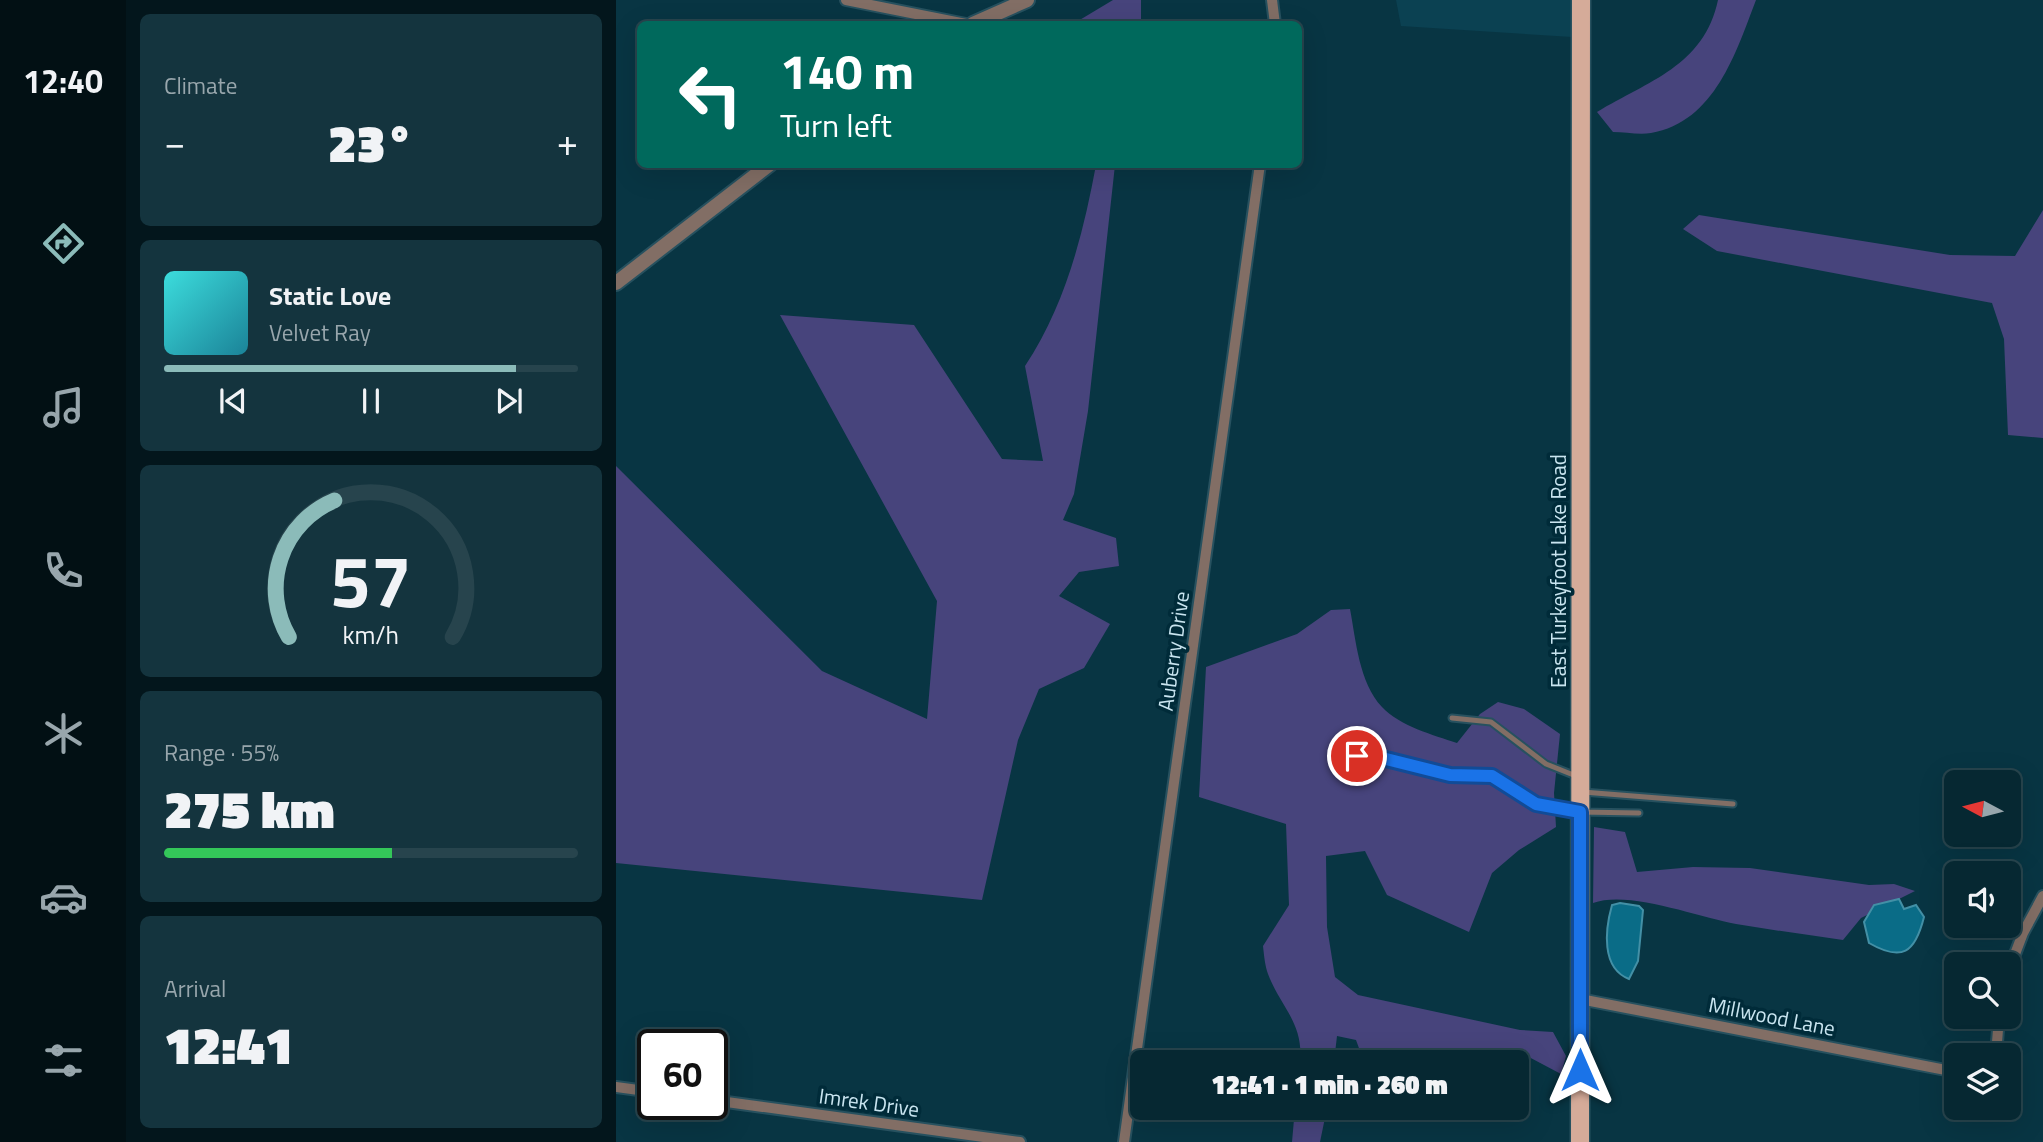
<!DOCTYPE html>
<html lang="en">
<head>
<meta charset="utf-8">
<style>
	body { margin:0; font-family:"Titillium Web",sans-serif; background:#14343e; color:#f1f3f6; height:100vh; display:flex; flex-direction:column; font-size:26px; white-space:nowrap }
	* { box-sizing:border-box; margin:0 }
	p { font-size:23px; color:#98a6ac }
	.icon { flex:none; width:38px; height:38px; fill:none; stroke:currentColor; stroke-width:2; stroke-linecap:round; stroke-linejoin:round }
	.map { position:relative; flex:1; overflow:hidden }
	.details { display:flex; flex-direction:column; gap:14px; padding:14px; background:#03161c; width:490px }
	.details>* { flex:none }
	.top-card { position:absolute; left:21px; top:21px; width:665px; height:147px; border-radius:10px; box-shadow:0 7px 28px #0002,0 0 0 2px #27444d; background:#00695c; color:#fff; overflow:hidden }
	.needle { width:46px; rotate:277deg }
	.tools { position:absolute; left:1328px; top:770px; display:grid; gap:14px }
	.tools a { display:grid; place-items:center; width:77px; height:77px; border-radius:10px; background:#062832; box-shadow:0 7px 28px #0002,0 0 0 2px #27444d; font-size:35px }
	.speed { position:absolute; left:21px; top:1029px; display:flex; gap:14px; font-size:35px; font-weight:700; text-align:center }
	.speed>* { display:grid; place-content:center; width:91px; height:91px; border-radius:50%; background:#062832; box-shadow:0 7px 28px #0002,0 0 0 2px #27444d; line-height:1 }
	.speed .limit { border:4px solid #111; border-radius:10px; background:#fff; color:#111 }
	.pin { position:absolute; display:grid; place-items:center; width:60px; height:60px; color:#fff; margin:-30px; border:4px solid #fff; border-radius:50%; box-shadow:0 2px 7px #0007 }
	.me { position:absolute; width:77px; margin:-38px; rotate:0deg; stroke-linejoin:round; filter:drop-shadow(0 0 5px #0008) }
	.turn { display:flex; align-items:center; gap:24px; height:147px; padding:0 28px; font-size:32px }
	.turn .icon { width:91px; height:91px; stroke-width:2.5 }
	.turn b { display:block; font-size:49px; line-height:60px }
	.big { font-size:52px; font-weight:800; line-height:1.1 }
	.details .card { flex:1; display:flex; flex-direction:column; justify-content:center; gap:10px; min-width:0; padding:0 24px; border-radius:10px; background:#14343e }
	.details .dial { align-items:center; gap:0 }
	.dial svg { height:182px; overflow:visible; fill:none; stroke:#27444d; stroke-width:7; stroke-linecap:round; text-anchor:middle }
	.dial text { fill:#f1f3f6; stroke:none }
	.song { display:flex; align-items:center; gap:21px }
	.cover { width:84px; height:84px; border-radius:10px; background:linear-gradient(135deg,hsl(180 70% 55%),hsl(190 70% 35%)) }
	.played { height:7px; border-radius:4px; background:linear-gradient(90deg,#8bbbb9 85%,#27444d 85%) }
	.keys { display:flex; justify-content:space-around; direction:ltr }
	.heat { display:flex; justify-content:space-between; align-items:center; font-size:38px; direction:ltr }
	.charge { height:10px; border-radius:5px; background:linear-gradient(90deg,#34c759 55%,#27444d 0) }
	.trip { position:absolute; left:514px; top:1050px; width:399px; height:70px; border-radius:10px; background:#062832; box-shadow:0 7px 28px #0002,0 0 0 2px #27444d; font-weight:800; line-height:70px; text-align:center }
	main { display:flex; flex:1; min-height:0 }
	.menu { display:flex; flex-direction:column; width:126px; justify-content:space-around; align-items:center; background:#021014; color:#98a6ac }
	.menu .icon { width:49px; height:49px }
	.menu .current { color:#8bbbb9 }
	.menu b { font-size:32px; color:#f1f3f6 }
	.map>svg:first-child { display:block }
	.built { fill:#0b4152 }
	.green { fill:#47447c }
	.water { fill:#0a6c87; stroke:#4390a6; stroke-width:2 }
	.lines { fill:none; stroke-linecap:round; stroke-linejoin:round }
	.service-casing { stroke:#27515f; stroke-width:9 }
	.minor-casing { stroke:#27515f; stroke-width:14 }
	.tertiary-casing { stroke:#27515f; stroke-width:18 }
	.primary-casing { stroke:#27515f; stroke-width:21 }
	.service { stroke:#826e65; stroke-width:5 }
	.minor { stroke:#826e65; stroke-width:10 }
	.tertiary { stroke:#826e65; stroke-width:14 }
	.primary { stroke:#d5ab99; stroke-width:18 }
	.route-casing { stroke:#114b97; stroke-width:18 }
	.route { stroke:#1a73e8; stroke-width:12 }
	.labels { text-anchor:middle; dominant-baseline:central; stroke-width:7; stroke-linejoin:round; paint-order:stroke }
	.street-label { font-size:21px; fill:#c9e5f0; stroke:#002b39 }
</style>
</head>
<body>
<main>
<nav class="menu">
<b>12:40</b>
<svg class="icon current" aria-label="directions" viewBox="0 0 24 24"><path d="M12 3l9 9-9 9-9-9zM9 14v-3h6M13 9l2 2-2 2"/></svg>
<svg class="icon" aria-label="music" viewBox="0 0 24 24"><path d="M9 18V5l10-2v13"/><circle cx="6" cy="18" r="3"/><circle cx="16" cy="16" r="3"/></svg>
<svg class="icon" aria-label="phone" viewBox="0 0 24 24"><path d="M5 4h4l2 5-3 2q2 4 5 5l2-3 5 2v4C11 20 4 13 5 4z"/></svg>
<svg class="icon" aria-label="climate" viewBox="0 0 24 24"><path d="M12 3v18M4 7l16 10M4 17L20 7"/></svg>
<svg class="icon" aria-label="car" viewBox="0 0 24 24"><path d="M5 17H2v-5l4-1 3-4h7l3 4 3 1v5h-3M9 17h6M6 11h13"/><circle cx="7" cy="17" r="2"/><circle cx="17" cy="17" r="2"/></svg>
<svg class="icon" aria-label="filters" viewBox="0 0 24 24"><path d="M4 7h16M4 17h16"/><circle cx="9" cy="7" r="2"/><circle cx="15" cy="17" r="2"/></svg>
</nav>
<section class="details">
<div class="card"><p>Climate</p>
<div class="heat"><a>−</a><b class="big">23°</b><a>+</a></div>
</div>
<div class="card">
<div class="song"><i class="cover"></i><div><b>Static Love</b><p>Velvet Ray</p></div></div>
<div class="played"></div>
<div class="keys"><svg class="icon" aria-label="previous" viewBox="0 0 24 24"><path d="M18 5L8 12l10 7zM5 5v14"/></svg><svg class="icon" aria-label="pause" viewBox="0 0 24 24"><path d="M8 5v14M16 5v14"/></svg><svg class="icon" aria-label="next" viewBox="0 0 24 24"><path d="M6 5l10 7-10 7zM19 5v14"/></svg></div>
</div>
<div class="card dial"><svg viewBox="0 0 100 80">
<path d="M14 69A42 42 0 1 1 86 69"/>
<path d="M14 69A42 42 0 0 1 34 9" stroke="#8bbbb9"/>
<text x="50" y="56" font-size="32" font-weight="700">57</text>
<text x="50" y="72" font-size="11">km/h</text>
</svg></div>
<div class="card"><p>Range · 55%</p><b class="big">275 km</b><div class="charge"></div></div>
<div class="card"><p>Arrival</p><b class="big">12:41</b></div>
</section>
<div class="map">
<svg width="1427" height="1142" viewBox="0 0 1427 1142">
	<rect width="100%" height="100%" fill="#083543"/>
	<!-- built -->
	<path class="built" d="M780,0h175l1,37 -171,-11z"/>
	<!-- green -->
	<g class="green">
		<path d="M497,0h28v24h-68z"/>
		<path d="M1102,0h38c-20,52 -41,122 -105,133 -12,2 -26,-1 -38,-1l-16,-20c51,-31 107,-46 121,-112z"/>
		<path d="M480,165h19l-27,246 -14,83 -11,26 53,18 3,28 -40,6 -20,24 51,28 -26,44 -45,21 -21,51 -36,160 -366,-37v-397l206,205 105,48 10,-118 -157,-286 134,10 88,134 41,2 -18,-95c40,-60 58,-131 71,-201z"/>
		<path d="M1427,210v228l-35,-3 -4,-96 -12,-36 -275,-52 -34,-22 16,-14 251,40 65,1z"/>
		<path d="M734,609c6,32 9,73 32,98 18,19 51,28 75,36l23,-29 18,-12 26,7 36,25 -6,59 2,34 -37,23 -27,23 -23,59 -82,-37 -22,-44 -39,5 1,71 8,50 23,18 162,35 33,2 13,24 -5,18 -34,-18 -41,-4 -27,10h-95l-8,-22 -19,-4 -3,26h-34c4,-39 -20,-56 -32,-88 -3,-8 -4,-19 -5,-28l26,-41 -3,-81 -87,-27 7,-130 91,-33 34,-24z"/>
		<path d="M978,827l31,5 12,40 56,-5 57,1 119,17 25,-1 21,7 -54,27 -18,22c-35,-5 -71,-10 -107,-16 -39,-7 -107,-34 -143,-21z"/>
		<path d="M679,1108h32l-7,34h-28z"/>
		<path d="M772,1108h38l-3,5 -27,9z"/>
	</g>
	<!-- water -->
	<g class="water">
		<path d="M1283,899l5,10 12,-4 8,12c-9,36 -22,45 -55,26l-5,-21 10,-17z"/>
		<path d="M1004,903l19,3 4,4 -5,51 -9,18c-28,-11 -24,-49 -17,-74z"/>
	</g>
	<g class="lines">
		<defs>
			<g id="service">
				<path d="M836,718l39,4 55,42 30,12"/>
				<path d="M725,764l5,-8 32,1 72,18 42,1 45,28 43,8 59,1"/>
				<path d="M967,792l150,12"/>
			</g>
			<g id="minor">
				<path d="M230,0l120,24"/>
				<path d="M656,0l3,24"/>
				<path d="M1393,970l14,-37 20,-37"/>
				<path d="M964,999l376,73"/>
				<path d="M1380,1055l3,-38"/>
				<path d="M0,1087l37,5"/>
				<path d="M96,1100l308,42"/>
				<path d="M508,1142l136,-978"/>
			</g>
			<g id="tertiary">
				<path d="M357,24l54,-24"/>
				<path d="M0,283l154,-119"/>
			</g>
			<path id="primary" d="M964,1142l1,-1142"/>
		</defs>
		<!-- service casing -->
		<use href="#service" class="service-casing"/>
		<!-- minor casing -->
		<use href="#minor" class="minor-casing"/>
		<!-- tertiary casing -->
		<use href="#tertiary" class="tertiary-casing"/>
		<!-- primary casing -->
		<use href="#primary" class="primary-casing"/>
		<!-- service -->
		<use href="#service" class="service"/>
		<!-- minor -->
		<use href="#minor" class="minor"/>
		<!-- tertiary -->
		<use href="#tertiary" class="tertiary"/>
		<!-- primary -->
		<use href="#primary" class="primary"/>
	</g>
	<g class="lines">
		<defs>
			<path id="route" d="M741,756l21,1 72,18 42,1 44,28 44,8v258"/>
		</defs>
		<!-- route casing -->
		<use href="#route" class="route-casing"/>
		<!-- route -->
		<use href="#route" class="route"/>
	</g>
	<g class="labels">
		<!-- street labels -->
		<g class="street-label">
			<text transform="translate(942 571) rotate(-90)">East Turkeyfoot Lake Road</text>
			<text transform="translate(557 651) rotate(-82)">Auberry Drive</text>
			<text transform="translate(1156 1016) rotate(11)">Millwood Lane</text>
			<text transform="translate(253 1102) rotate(8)">Imrek Drive</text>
		</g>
	</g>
</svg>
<div class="tools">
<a><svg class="needle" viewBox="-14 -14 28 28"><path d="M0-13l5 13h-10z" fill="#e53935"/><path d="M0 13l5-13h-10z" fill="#98a6ac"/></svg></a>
<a><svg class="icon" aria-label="sound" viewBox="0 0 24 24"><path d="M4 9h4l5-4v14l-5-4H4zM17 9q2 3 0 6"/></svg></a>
<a><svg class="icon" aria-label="search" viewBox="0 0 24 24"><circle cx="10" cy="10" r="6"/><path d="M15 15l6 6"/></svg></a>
<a><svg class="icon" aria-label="layers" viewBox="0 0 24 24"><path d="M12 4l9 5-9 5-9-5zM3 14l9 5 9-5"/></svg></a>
</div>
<div class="speed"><div class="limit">60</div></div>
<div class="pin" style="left:741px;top:756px;background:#d93025"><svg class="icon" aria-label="arrive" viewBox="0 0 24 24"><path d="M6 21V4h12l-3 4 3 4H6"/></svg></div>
<svg class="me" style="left:964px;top:1070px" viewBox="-20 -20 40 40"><path d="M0-17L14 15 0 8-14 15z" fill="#1a73e8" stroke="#fff" stroke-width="4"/></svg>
<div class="trip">12:41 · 1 min · 260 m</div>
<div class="top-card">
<div class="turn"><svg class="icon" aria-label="left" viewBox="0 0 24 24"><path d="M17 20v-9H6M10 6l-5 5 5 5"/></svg><div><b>140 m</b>Turn left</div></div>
</div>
</div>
</main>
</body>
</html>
